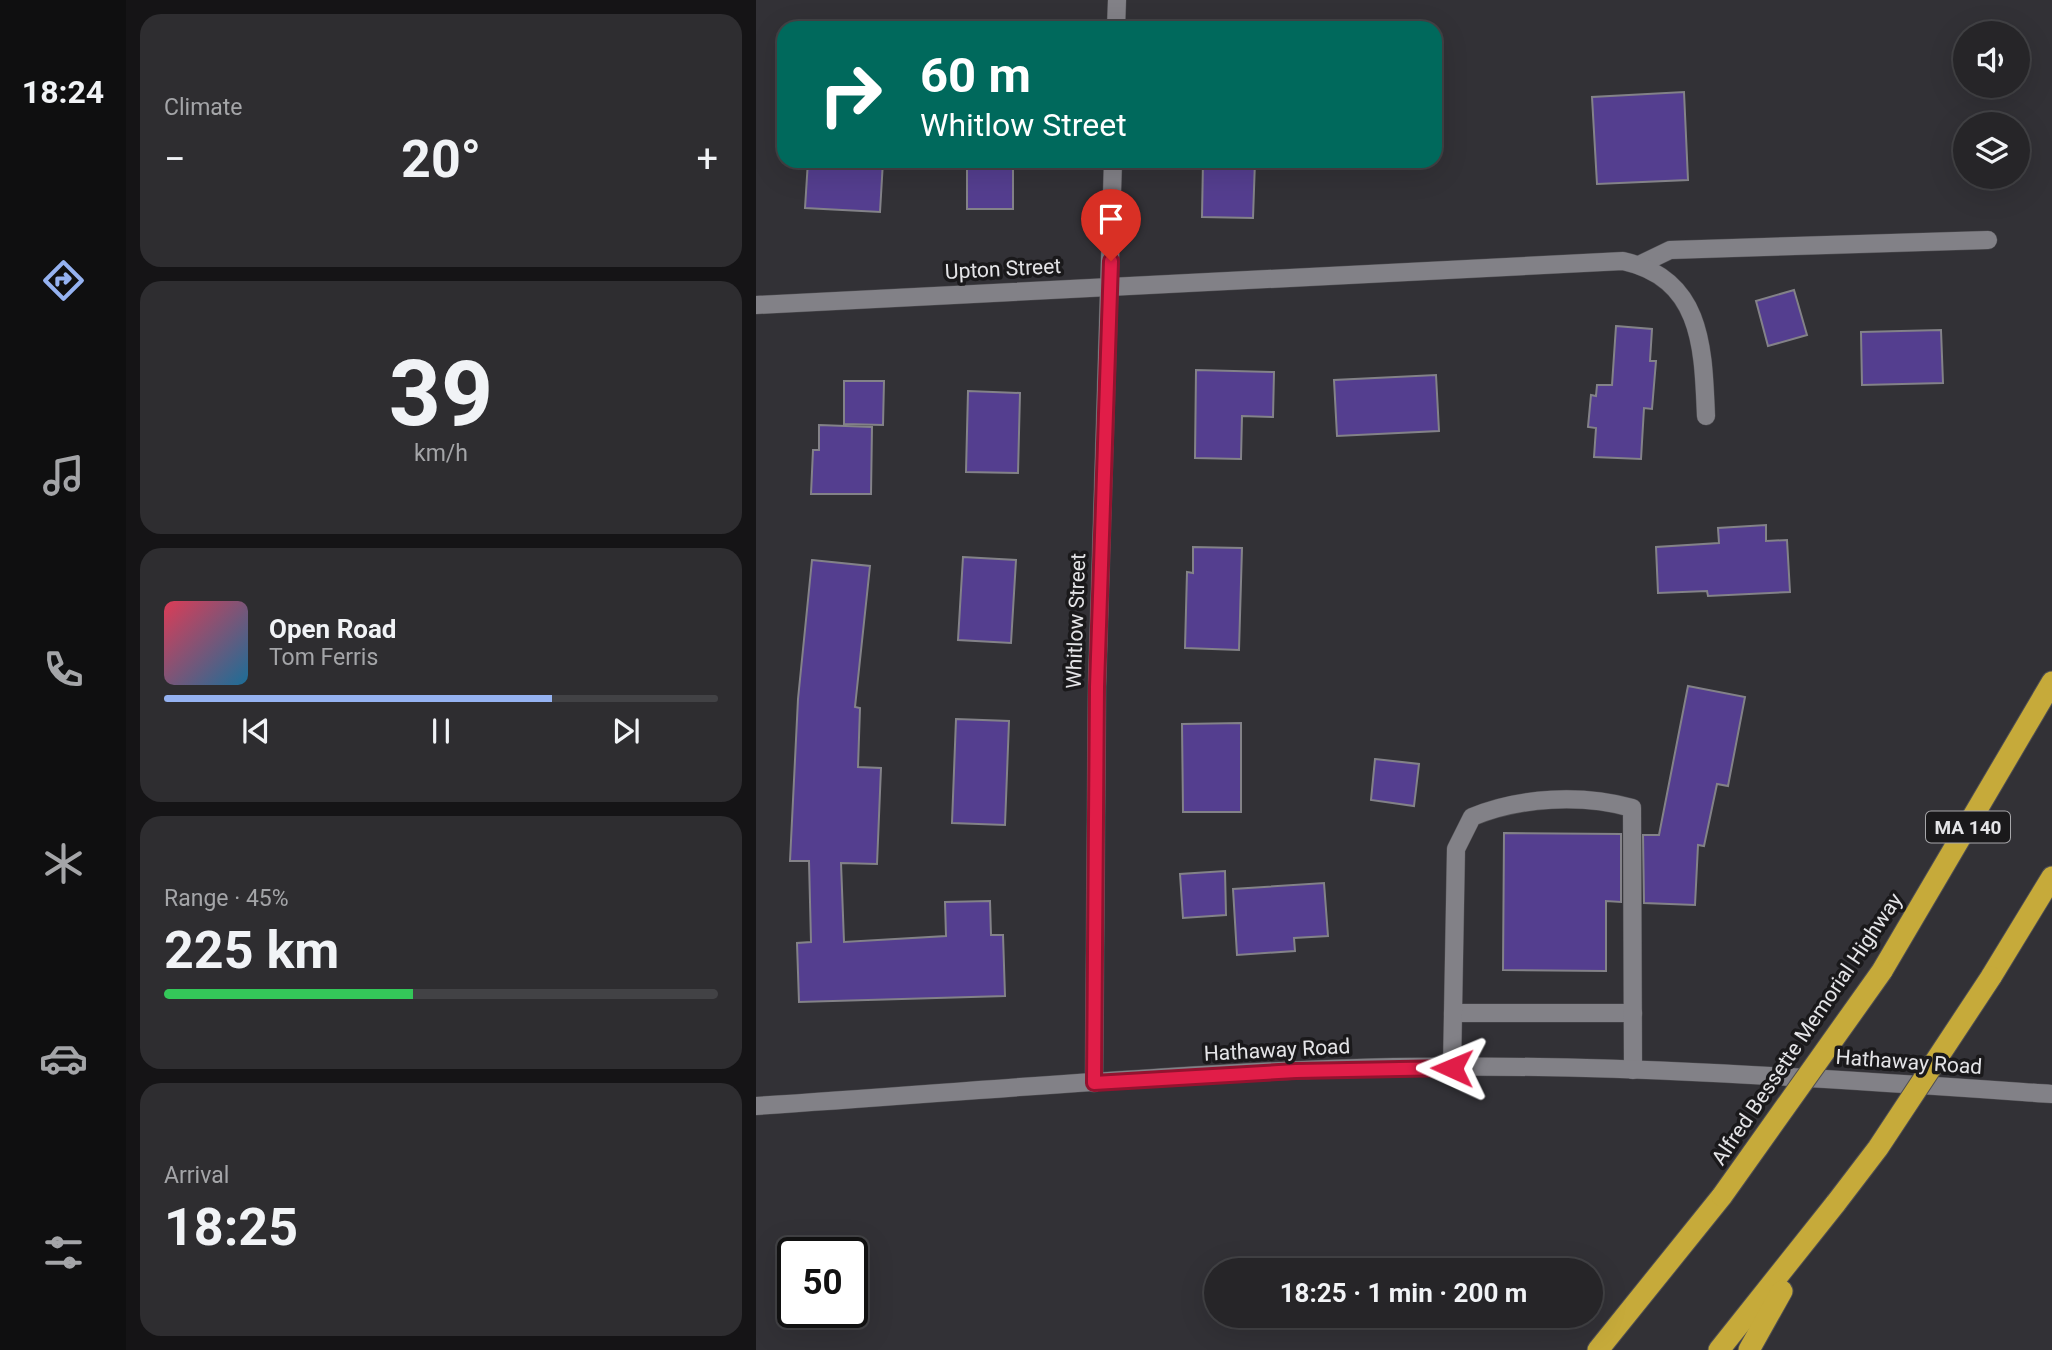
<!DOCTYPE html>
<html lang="en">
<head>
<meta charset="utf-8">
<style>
	body { margin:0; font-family:Roboto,sans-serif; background:#2e2d30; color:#f1f3f6; height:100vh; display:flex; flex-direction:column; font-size:26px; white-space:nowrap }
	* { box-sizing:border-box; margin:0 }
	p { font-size:23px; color:#a4a5a8 }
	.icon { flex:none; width:38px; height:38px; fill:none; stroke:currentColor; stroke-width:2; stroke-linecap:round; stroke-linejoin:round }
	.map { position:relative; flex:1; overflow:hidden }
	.sheet { display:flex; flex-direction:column; gap:14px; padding:14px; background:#151416; width:630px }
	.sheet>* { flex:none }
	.guide { position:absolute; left:21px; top:21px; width:665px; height:147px; border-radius:21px; box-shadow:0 7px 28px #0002,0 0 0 2px #424245; background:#00695c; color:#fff; overflow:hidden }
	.tools { position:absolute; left:1197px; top:21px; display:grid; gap:14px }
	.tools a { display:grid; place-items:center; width:77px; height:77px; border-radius:50%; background:#262528; box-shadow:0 7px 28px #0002,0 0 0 2px #424245; font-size:35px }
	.speed { position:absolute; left:21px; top:1237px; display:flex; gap:14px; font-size:35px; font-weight:700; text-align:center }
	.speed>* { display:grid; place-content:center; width:91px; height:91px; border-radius:50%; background:#262528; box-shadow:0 7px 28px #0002,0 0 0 2px #424245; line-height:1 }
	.speed .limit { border:4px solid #111; border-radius:10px; background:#fff; color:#111 }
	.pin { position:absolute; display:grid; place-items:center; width:60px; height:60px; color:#fff; margin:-72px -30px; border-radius:50% 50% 50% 0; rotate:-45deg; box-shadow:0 0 7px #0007 }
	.pin .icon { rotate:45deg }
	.me { position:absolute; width:77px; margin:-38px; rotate:271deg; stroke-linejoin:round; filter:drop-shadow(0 0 5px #0008) }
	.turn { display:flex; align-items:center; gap:24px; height:147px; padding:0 28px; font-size:32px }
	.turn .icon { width:91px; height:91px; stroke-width:2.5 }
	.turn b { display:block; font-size:49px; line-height:60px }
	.big { font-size:52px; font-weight:700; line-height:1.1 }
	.sheet .card { flex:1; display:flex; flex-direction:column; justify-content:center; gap:10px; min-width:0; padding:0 24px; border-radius:21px; background:#2e2d30 }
	.sheet .dial { align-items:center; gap:0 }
	.dial b { font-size:91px; line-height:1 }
	.song { display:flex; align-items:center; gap:21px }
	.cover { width:84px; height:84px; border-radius:10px; background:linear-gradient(135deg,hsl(350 70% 55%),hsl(200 70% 35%)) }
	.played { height:7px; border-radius:4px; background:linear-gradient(90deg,#95b2f1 70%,#424245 70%) }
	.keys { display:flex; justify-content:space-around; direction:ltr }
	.heat { display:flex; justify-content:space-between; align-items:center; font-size:38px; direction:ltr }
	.charge { height:10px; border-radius:5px; background:linear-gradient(90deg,#34c759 45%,#424245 0) }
	.trip { position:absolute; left:448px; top:1258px; width:399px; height:70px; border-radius:35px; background:#262528; box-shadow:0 7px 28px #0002,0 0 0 2px #424245; font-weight:700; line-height:70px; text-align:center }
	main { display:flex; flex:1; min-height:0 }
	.tab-bar { display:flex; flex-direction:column; width:126px; justify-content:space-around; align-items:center; background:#0f0f10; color:#a4a5a8 }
	.tab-bar .icon { width:49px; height:49px }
	.tab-bar .active { color:#95b2f1 }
	.tab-bar b { font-size:32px; color:#f1f3f6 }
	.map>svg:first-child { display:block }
	.building { fill:#543e8f; stroke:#838288; stroke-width:2 }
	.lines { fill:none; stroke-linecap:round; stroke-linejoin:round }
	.service-casing { stroke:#4f4e52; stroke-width:19 }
	.minor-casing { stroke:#4f4e52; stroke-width:19 }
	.secondary-casing { stroke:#4f4e52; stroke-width:19 }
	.motorway-casing { stroke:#4f4e52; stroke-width:23 }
	.service { stroke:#828187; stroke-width:18 }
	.minor { stroke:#828187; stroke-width:18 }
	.secondary { stroke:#828187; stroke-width:18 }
	.motorway { stroke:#c6aa3a; stroke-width:21 }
	.motorway-bridge-casing { stroke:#4f4e52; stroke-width:23; stroke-linecap:butt }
	.motorway-bridge { stroke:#c6aa3a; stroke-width:21 }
	.route-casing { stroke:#92132f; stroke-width:18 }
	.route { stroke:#e11d48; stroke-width:12 }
	.labels { text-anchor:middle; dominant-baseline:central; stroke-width:7; stroke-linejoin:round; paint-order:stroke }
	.shield { fill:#1a191b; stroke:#a7a7aa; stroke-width:2 }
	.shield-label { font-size:19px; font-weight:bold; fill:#e4e4e7 }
	.street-label { font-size:21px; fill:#e4e4e7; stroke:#1a191b }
</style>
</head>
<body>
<main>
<nav class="tab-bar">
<b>18:24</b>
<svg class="icon active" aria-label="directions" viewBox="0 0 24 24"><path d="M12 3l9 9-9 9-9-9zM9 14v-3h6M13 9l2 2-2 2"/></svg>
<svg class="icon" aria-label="music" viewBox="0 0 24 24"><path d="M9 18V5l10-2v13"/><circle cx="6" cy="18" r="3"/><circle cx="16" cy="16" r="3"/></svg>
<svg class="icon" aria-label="phone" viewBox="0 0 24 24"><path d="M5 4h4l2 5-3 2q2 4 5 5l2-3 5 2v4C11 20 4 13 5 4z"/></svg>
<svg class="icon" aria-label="climate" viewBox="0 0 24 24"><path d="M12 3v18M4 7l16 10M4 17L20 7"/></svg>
<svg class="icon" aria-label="car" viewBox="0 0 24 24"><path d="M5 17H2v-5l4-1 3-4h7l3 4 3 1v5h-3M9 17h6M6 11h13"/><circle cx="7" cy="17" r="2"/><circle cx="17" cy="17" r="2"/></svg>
<svg class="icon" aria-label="filters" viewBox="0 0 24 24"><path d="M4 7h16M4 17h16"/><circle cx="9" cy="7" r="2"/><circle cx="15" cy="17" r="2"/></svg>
</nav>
<section class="sheet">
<div class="card"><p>Climate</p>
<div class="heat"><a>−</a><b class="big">20°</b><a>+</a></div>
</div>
<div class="card dial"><b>39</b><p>km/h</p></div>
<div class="card">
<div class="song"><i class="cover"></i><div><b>Open Road</b><p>Tom Ferris</p></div></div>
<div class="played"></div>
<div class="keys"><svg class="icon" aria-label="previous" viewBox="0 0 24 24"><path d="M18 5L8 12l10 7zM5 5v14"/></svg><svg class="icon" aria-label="pause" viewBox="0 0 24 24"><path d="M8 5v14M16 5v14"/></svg><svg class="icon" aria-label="next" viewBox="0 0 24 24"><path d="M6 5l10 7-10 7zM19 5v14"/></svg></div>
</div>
<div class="card"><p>Range · 45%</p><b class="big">225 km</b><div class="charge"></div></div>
<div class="card"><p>Arrival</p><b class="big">18:25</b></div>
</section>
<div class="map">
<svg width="1296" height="1350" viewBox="0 0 1296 1350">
	<rect width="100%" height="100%" fill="#323136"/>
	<!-- building -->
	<g class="building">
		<path d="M928,92l4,88 -91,4 -5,-87z"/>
		<path d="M52,161h75l-3,51 -75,-4z"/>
		<rect x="211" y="161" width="46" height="48"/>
		<path d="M447,161h52l-2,57 -51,-1z"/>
		<path d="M1038,290l13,45 -39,11 -12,-45z"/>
		<path d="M860,326l36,3 -2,32h6l-4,48 -8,-1 -3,51 -47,-2 2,-29 -8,-1 3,-32 5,1 1,-11h15z"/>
		<path d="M1185,330l2,53 -81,2 -1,-53z"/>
		<path d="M440,370l78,2 -1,45 -31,-1 -1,43 -46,-1z"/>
		<path d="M680,375l3,56 -102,5 -3,-56z"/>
		<path d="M88,381h40l-1,44 -39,-1z"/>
		<path d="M212,391l52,2 -2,80 -52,-1z"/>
		<path d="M63,425l53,2 -1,67h-60l2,-44h6z"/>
		<path d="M1010,525v16l21,-1 3,52 -82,4 -1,-5 -49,2 -2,-46 63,-4 -1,-15z"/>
		<path d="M437,547l49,1 -3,102 -54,-2 2,-76 6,1z"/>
		<path d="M207,557l53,3 -5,83 -53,-3z"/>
		<path d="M56,560l58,6 -15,141 5,1 -2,59 23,1 -4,96 -36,-1 3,79 102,-6 -1,-34 45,-1 1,34h12l2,61 -206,6 -2,-59 14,-1 -2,-81h-19l8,-162z"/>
		<path d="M932,686l57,11 -17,89 -11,-2 -13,62 -6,-1 -3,60 -51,-2 -1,-68h16z"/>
		<path d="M200,719l53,2 -4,104 -53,-2z"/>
		<path d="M485,723v89h-58l-1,-88z"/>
		<path d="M619,759l44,5 -5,42 -43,-6z"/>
		<path d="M748,833l117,1v68l-15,-1v70l-103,-1z"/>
		<path d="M469,871l1,44 -43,3 -3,-44z"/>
		<path d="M568,883l4,53 -34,2 1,13 -58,4 -4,-66z"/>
	</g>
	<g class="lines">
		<defs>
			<g id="service">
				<path d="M697,1013h180"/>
				<path d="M696,1068l4,-219 16,-32c48,-20 110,-23 160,-9l1,262"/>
			</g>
			<g id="minor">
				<path d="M360,28l1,-28"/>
				<path d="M883,265l31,-15 318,-10"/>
				<path d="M0,305l867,-44c80,18 80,87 83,155"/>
				<path d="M338,1083l3,-396 16,-526"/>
			</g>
			<path id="secondary" d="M0,1106c212,-14 425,-34 638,-39 219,-4 439,12 658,27"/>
			<g id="motorway">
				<path d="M1126,971l170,-289"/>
				<path d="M1235,977l61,-100"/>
				<path d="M842,1350l124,-154"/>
				<path d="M963,1350l117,-147"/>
				<path d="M993,1350l33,-59"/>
			</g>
		</defs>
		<!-- service casing -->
		<use href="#service" class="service-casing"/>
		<!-- minor casing -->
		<use href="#minor" class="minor-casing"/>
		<!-- secondary casing -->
		<use href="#secondary" class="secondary-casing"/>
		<!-- motorway casing -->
		<use href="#motorway" class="motorway-casing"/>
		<!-- service -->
		<use href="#service" class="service"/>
		<!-- minor -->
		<use href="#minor" class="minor"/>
		<!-- secondary -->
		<use href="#secondary" class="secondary"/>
		<!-- motorway -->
		<use href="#motorway" class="motorway"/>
		<defs>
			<g id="motorway-bridge">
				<path d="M966,1196l160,-225"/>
				<path d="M1080,1203l42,-55 113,-171"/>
			</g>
		</defs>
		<!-- motorway-bridge casing -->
		<use href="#motorway-bridge" class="motorway-bridge-casing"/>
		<!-- motorway-bridge -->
		<use href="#motorway-bridge" class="motorway-bridge"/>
	</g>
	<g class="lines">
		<defs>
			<path id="route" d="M355,261l-14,426 -3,396 202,-12 156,-3"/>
		</defs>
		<!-- route casing -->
		<use href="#route" class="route-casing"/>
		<!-- route -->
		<use href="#route" class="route"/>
	</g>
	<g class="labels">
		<!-- shield labels -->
		<rect class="shield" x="1170" y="811.5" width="84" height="31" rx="5"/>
		<g class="shield-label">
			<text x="1212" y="827">MA 140</text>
		</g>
		<!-- street labels -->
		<g class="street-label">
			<text transform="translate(247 269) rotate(-3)">Upton Street</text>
			<text transform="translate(320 621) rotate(-88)">Whitlow Street</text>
			<text transform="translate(1051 1029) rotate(-56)">Alfred Bessette Memorial Highway</text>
			<text transform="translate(521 1050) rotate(-3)">Hathaway Road</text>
			<text transform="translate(1153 1062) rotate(4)">Hathaway Road</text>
		</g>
	</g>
</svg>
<div class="tools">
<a><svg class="icon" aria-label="sound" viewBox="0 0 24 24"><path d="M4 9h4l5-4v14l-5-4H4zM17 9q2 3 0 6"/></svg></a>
<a><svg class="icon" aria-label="layers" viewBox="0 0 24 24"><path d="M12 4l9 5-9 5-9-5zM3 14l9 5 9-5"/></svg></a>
</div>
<div class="speed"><div class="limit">50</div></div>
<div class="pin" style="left:355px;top:261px;background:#d93025"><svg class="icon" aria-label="arrive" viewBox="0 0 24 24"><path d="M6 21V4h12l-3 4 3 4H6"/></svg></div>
<svg class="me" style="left:696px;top:1068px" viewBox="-20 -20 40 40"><path d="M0-17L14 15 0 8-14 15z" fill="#e11d48" stroke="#fff" stroke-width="4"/></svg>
<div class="trip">18:25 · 1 min · 200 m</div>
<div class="guide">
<div class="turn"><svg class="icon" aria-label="right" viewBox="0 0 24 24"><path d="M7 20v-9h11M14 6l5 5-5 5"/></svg><div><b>60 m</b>Whitlow Street</div></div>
</div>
</div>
</main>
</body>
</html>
